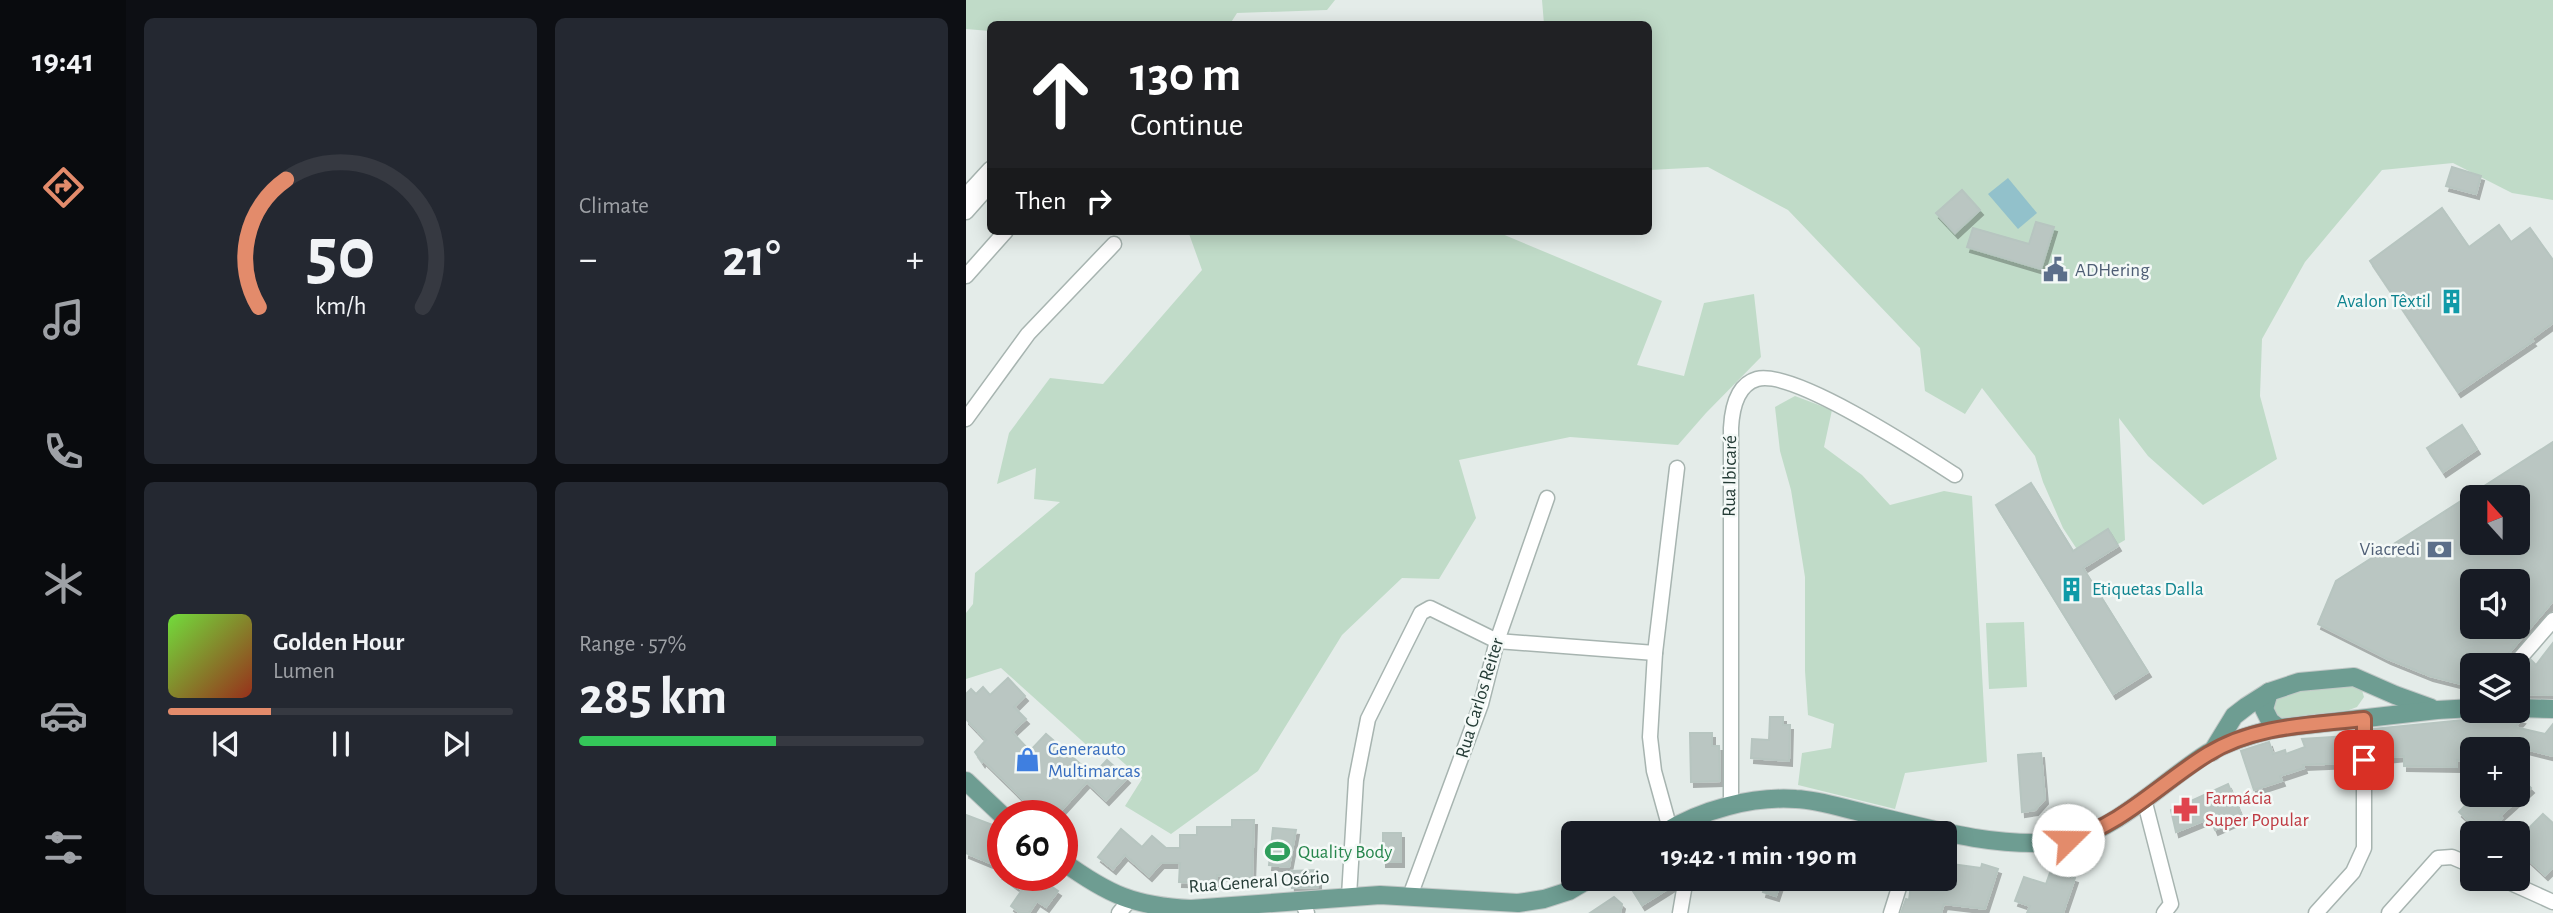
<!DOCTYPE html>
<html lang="en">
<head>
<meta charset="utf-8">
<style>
	body { margin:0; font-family:"Alegreya Sans",sans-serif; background:#242831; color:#f1f3f6; height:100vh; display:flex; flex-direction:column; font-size:26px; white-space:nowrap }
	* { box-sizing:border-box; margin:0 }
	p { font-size:23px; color:#9ea1a6 }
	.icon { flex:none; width:38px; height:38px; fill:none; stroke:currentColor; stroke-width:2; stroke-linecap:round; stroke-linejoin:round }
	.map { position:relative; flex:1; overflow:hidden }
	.drawer { display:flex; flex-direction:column; gap:18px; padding:18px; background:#0d0f14; width:840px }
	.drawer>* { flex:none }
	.banner { position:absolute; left:21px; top:21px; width:665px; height:214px; border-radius:10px; box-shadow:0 4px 18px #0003; background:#202124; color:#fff; overflow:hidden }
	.needle { width:46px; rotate:339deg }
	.buttons { position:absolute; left:1494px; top:485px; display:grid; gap:14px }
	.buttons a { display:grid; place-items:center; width:70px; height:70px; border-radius:10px; background:#171b24; box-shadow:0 4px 18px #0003; font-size:35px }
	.speed { position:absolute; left:21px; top:800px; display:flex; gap:14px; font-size:35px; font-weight:700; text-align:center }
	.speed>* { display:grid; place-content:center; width:91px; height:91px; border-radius:50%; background:#171b24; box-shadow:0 4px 18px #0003; line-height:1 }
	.speed .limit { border:10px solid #d22; background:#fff; color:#111 }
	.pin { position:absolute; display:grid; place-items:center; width:60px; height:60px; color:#fff; margin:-30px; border-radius:14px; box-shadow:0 4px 10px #0006 }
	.me { position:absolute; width:77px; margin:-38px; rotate:68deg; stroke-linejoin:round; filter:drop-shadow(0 0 5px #0008) }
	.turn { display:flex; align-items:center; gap:24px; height:147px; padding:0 28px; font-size:32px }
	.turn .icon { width:91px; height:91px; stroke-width:2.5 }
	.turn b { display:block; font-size:49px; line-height:60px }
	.then { display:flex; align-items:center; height:66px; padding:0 28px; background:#0003; gap:14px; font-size:26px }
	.big { font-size:52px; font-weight:700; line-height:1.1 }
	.drawer .tile { flex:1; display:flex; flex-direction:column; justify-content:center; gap:10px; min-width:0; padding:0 24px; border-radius:10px; background:#242831 }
	.drawer .dial { align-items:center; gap:0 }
	.dial svg { height:182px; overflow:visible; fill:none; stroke:#363941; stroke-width:7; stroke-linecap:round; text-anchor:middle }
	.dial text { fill:#f1f3f6; stroke:none }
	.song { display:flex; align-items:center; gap:21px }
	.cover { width:84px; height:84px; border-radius:10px; background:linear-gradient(135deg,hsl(100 70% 55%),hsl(10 70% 35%)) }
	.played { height:7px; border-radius:4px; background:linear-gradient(90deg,#e38b6b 30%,#363941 30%) }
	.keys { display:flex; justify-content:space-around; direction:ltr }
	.heat { display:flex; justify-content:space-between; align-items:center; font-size:38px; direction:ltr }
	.charge { height:10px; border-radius:5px; background:linear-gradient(90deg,#34c759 57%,#363941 0) }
	.drawer .tiles { flex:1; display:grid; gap:18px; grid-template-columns:repeat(2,1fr) }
	.trip { position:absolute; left:595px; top:821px; width:396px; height:70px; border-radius:10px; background:#171b24; box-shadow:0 4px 18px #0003; font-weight:700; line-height:70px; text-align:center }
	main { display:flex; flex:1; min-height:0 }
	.menu { display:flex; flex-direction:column; width:126px; justify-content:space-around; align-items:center; background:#090b0e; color:#9ea1a6 }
	.menu .icon { width:49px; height:49px }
	.menu .selected { color:#e38b6b }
	.menu b { font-size:32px; color:#f1f3f6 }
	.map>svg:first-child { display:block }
	.green { fill:#c0dbc8 }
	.water { fill:#92c1cb }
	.building { fill:#bac6c2; stroke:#b7c5c0; stroke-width:2; fill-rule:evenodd; filter:url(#shadow) }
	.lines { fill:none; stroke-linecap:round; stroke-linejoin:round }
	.minor-casing { stroke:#a7b4b0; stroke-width:17 }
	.major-casing { stroke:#c2c8c7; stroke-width:20 }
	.minor { stroke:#fff; stroke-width:14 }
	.major { stroke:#6e9d92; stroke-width:18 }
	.route-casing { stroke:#945a46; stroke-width:18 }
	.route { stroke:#e38b6b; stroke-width:12 }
	.labels { text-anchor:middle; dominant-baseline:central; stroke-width:5; stroke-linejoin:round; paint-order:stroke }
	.service-label { font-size:19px; fill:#4e5e75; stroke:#f4f9f7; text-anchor:start }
	.culture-label { font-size:19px; fill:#0d838f; stroke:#f4f9f7; text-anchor:end }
	.street-label { font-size:19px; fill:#253c36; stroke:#f4f9f7 }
	.shop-label { font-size:19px; fill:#366cbe; stroke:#f4f9f7; text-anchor:start }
	.health-label { font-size:19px; fill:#be3a42; stroke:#f4f9f7; text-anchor:start }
	.leisure-label { font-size:19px; fill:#27864d; stroke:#f4f9f7; text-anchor:start }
</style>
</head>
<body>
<main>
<nav class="menu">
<b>19:41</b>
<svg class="icon selected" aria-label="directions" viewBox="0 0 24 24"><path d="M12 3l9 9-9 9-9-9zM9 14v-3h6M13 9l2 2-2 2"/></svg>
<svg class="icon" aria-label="music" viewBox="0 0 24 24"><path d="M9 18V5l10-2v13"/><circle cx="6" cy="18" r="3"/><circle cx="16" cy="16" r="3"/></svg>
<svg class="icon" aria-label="phone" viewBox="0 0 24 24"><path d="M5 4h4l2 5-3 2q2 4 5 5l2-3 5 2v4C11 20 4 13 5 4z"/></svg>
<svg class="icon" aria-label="climate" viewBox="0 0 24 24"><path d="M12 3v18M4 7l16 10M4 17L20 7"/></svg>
<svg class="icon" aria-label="car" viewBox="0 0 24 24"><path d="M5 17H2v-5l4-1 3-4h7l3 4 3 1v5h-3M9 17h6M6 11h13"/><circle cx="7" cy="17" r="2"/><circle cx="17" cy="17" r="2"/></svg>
<svg class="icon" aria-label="filters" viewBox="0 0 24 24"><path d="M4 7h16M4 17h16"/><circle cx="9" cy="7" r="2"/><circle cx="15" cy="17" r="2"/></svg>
</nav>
<section class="drawer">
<div class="tiles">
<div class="tile dial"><svg viewBox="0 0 100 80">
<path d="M14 69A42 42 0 1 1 86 69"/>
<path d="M14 69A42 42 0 0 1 26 13" stroke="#e38b6b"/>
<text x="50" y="56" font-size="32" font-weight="700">50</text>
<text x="50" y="72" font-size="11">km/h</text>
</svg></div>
<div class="tile"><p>Climate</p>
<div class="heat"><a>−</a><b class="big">21°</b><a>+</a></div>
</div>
<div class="tile">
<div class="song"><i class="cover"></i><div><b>Golden Hour</b><p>Lumen</p></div></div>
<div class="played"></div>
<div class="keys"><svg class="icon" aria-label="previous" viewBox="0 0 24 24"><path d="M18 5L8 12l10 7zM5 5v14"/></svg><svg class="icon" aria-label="pause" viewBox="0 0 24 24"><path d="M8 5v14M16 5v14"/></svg><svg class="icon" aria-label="next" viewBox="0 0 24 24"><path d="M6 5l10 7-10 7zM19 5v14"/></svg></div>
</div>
<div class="tile"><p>Range · 57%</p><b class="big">285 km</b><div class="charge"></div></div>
</div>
</section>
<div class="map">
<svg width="1587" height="913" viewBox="0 0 1587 913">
	<defs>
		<filter id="shadow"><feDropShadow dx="3" dy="5" stdDeviation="0" flood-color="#0004"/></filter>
	</defs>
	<rect width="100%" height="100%" fill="#e4ece9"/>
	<!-- green -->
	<g class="green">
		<path d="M0,0h369l-8,10 -90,3 -7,11h-240v7l-24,-2z"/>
		<path d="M576,0h1011v200l-41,-7 -59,-30 -71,7 -77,92 -43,77 -2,57 17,63 -74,46 -55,-49 -29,-38 6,122 -39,23 -23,-35 -20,-46 -8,-26 -53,-68 -17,26 -40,-23 -5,-43 -132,-138 -80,-43 -59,3 -1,-146h-104z"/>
		<path d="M222,231h307l167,70 -25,64 47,11 20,-73 50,-9 7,63 -55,56 -28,32 -108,-8 -111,23 17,58 -37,61 -37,-1 -60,57 -84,136 -87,63 -46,-28 17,-27 -25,-22 -26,-8 -90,-81 -35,11v-66l7,-9 2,-31 85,-71 -26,-3 2,-31 -39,16 12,-51 41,-55 53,6 99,-114z"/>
		<path d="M829,396l37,14 -8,37 38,28 28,30 54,-14 28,5 15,266 -82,11 -10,36 -97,-24 4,-32 29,-5 3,-24 -26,-9 -3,-44v-94l-14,-87 -11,-39 -5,-44z"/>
		<path d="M1058,622l3,65 -38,2 -3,-66z"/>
		<path d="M1379,683l16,4 3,10 -7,10 -8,3 -66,8c-7,-3 -9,-6 -11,-14l6,-10z"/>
	</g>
	<!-- water -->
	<path class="water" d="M1042,178l29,35 -19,16 -30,-35z"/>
	<!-- building -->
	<g class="building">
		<path d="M1486,167l29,9 -5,18 -30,-8z"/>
		<path d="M996,190l18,20 -25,23 -19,-20z"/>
		<path d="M1476,208l27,39 30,-22 12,17 19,-14 23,32v63l-22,16 2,2 -75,51 -88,-131z"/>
		<path d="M1070,222l18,5 -13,42 -74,-22 6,-19 56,16z"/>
		<path d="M1496,425l15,24 -34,23 -16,-24z"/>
		<path d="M1587,442v159l-54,64h-26v22l-43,-11 -42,-17 -70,-35 18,-43zM1507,497h45v45h-45zM1507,581h45v45h-45z"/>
		<path d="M1065,483l42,68 35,-22 10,17 -35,22 65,104 -35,22 -117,-189z"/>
		<path d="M1587,643v52l-35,-1v-21l13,-13 5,5z"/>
		<path d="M42,678l17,18 -11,11 12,12 -14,13 18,19 16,-17 47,41 14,-15 20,18 -21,22 -19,-18 -31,34h-16l-57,-56 -1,2 -7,-10 11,-12 -20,-21v-25l5,-5 5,5 7,-7 7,8z"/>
		<path d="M1515,716h29l12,3 -7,8 30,7 8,-10v32l-52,-13 6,-6h-37v24l-13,-1v7l-53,-1v-10l-29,3 -1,-30 100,-10z"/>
		<path d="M804,717h13v8h7l-1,36 -38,-3 1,-19 17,1z"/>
		<path d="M724,733h22v13h7l1,35 -29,1z"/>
		<path d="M1382,736v27l-45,2 1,3 -24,8 2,5 -28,9 -13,-39 28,-9 4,12 12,-4 1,4 19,-7 -3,-8z"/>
		<path d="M1075,753l4,46 -10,11 -13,2 -4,-57z"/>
		<path d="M1552,775l13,13 -31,28 2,2 -14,15h-6l-23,-21 17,-18h42z"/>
		<path d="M1262,784l14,34 -27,12 -5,-12 -34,14 -5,-22z"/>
		<path d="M1577,814l10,9v44l-8,8 -27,-25v-11z"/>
		<path d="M0,815l37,14v6l-13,28 -24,-10z"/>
		<path d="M266,820h22l-2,59 -35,-4v8l-38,-1 1,-19h-19l-12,13 -24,-21 -12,14 -15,-12 23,-28 21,18 10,-11 14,12h14v-13h17v-8h35z"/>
		<path d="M307,828l23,2 -7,37 -20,-2z"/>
		<rect x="417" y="833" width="18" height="29"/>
		<path d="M978,863l37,5 1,-4 16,5 -13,40 -41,-5 -3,9h-40l5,-14 3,1 3,-22h32z"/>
		<path d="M352,870v17l-26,1 -1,-17z"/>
		<path d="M1085,870l24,8 -12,35h-36l3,-7 -15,-5 9,-24 22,7z"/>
		<path d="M35,875h34l23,16 -12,16 -9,-6 -8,12h-9l-9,-7 11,-16z"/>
		<path d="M676,878h28l4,7 -32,20 -12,-19z"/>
		<path d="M801,878h15l-6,18 -13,-4z"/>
		<path d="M648,897l8,7 -2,9h-30z"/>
	</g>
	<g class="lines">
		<defs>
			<g id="minor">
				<path d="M0,195l24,-26"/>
				<path d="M0,212l24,-27"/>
				<path d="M0,276l40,-45"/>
				<path d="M0,419l62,-85 86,-90"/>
				<path d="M1548,665l39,-45"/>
				<path d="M1178,799l27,105 -7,9"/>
				<path d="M765,806v-378c1,-19 5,-43 26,-49 36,-10 164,74 198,96"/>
				<path d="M704,829l-16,-58 -4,-34 5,-84 22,-185"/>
				<path d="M1534,878l53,24"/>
				<path d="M383,896l7,-116 12,-61 53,-106 9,-5 67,33 158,12"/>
				<path d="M444,896l71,-192 16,-63 50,-143"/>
				<path d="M335,900l6,13"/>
				<path d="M153,913l10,-12"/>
				<path d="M714,913l6,-35"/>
				<path d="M925,913l11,-35"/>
				<path d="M1350,913l37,-41 11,-24v-129"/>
				<path d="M1423,913l49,-55 14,-1 21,9"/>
			</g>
			<g id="major">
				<path d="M1303,692l-5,17 6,12 9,7"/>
				<path d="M1552,708l35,1"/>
				<path d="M1246,752l22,-36 13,-10 22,-14 30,-10 55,-5 41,18 36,13"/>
				<path d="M0,781l37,35"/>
				<path d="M698,833c37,-23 88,-37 132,-34 23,1 46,9 68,14 63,15 129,35 194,29 53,-6 106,-62 150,-89 21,-12 48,-20 71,-25l158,-18 36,-2"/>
				<path d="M96,861c47,34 72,45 129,48l189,-14 138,8 26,-4 25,-8 22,-13"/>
			</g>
		</defs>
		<!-- minor casing -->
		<use href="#minor" class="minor-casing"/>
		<!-- major casing -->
		<use href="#major" class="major-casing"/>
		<!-- minor -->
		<use href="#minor" class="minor"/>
		<!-- major -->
		<use href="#major" class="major"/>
	</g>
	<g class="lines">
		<defs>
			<path id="route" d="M1102,840c53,-14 94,-58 140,-86 46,-29 104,-29 156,-35v41"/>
		</defs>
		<!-- route casing -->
		<use href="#route" class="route-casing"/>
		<!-- route -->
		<use href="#route" class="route"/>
	</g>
	<!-- icons -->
	<defs>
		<symbol id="civic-bare" viewBox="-9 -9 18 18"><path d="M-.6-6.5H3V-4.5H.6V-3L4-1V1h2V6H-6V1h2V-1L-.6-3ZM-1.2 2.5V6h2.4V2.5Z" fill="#5c6f8a" stroke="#f4f9f7" stroke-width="2.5" paint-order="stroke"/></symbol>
		<symbol id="building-bare" viewBox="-9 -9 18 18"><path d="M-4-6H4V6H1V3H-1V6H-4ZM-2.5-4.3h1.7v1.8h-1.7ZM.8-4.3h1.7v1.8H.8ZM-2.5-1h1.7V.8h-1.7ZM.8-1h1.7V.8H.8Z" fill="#0f9aa8" stroke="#f4f9f7" stroke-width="2.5" paint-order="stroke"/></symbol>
		<symbol id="bank-bare" viewBox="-9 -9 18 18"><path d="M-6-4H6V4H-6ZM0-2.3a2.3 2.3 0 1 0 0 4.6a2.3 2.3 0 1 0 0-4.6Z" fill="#5c6f8a" stroke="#f4f9f7" stroke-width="2.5" paint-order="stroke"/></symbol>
		<symbol id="shop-bare" viewBox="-9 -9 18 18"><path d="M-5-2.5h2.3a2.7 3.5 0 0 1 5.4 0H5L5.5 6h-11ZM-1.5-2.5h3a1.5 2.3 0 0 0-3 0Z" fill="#3f7fe0" stroke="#f4f9f7" stroke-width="2.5" paint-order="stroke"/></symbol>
		<symbol id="pharmacy-bare" viewBox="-9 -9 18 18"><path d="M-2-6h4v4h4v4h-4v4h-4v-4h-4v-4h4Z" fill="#e0444e" stroke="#f4f9f7" stroke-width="2.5" paint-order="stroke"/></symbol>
		<symbol id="stadium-bare" viewBox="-9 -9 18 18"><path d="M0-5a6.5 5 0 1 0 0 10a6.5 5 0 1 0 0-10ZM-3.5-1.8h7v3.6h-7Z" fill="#2e9e5b" stroke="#f4f9f7" stroke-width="2.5" paint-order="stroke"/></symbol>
	</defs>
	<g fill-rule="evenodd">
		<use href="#civic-bare" x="1072" y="252" width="35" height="35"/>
		<use href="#building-bare" x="1468" y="284" width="35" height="35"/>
		<use href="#bank-bare" x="1456" y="532" width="35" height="35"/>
		<use href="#building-bare" x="1088" y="572" width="35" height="35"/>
		<use href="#shop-bare" x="44" y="742" width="35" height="35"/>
		<use href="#pharmacy-bare" x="1202" y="792" width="35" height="35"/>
		<use href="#stadium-bare" x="294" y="834" width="35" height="35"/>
	</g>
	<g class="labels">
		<!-- service labels -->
		<g class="service-label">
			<text x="1109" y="270">ADHering</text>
			<text x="1454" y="549" text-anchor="end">Viacredi</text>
		</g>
		<!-- culture labels -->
		<g class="culture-label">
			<text x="1465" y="301">Avalon Têxtil</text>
			<text x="1126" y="589" text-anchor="start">Etiquetas Dalla</text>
		</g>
		<!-- street labels -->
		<g class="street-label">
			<text transform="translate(764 476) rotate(-89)">Rua Ibicaré</text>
			<text transform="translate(514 698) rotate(-73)">Rua Carlos Reiter</text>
			<text transform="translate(293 882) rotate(-4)">Rua General Osório</text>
		</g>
		<!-- shop labels -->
		<g class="shop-label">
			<text x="82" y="749">Generauto<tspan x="82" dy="22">Multimarcas</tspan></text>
		</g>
		<!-- health labels -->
		<g class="health-label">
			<text x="1239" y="798">Farmácia<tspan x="1239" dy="22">Super Popular</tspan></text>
		</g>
		<!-- leisure labels -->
		<g class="leisure-label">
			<text x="332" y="852">Quality Body</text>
		</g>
	</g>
</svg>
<div class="buttons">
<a><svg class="needle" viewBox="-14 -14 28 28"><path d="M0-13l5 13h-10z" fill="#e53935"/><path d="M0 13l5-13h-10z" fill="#9ea1a6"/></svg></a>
<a><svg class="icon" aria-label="sound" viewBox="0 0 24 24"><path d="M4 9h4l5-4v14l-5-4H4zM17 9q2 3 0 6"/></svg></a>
<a><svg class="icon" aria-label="layers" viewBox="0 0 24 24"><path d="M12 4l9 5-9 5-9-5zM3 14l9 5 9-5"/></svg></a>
<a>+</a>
<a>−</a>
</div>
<div class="speed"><div class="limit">60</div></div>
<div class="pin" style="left:1398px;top:760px;background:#d93025"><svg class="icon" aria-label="arrive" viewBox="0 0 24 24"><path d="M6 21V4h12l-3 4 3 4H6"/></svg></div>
<svg class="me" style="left:1102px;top:840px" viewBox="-20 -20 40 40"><circle r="19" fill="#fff"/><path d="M0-13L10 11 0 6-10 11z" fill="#e38b6b"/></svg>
<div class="trip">19:42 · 1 min · 190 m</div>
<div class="banner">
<div class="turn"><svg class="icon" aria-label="ahead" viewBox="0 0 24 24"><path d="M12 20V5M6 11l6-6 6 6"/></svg><div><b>130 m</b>Continue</div></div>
<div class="then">Then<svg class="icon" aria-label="right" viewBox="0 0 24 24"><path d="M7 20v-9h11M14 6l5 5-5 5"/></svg></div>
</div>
</div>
</main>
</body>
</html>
